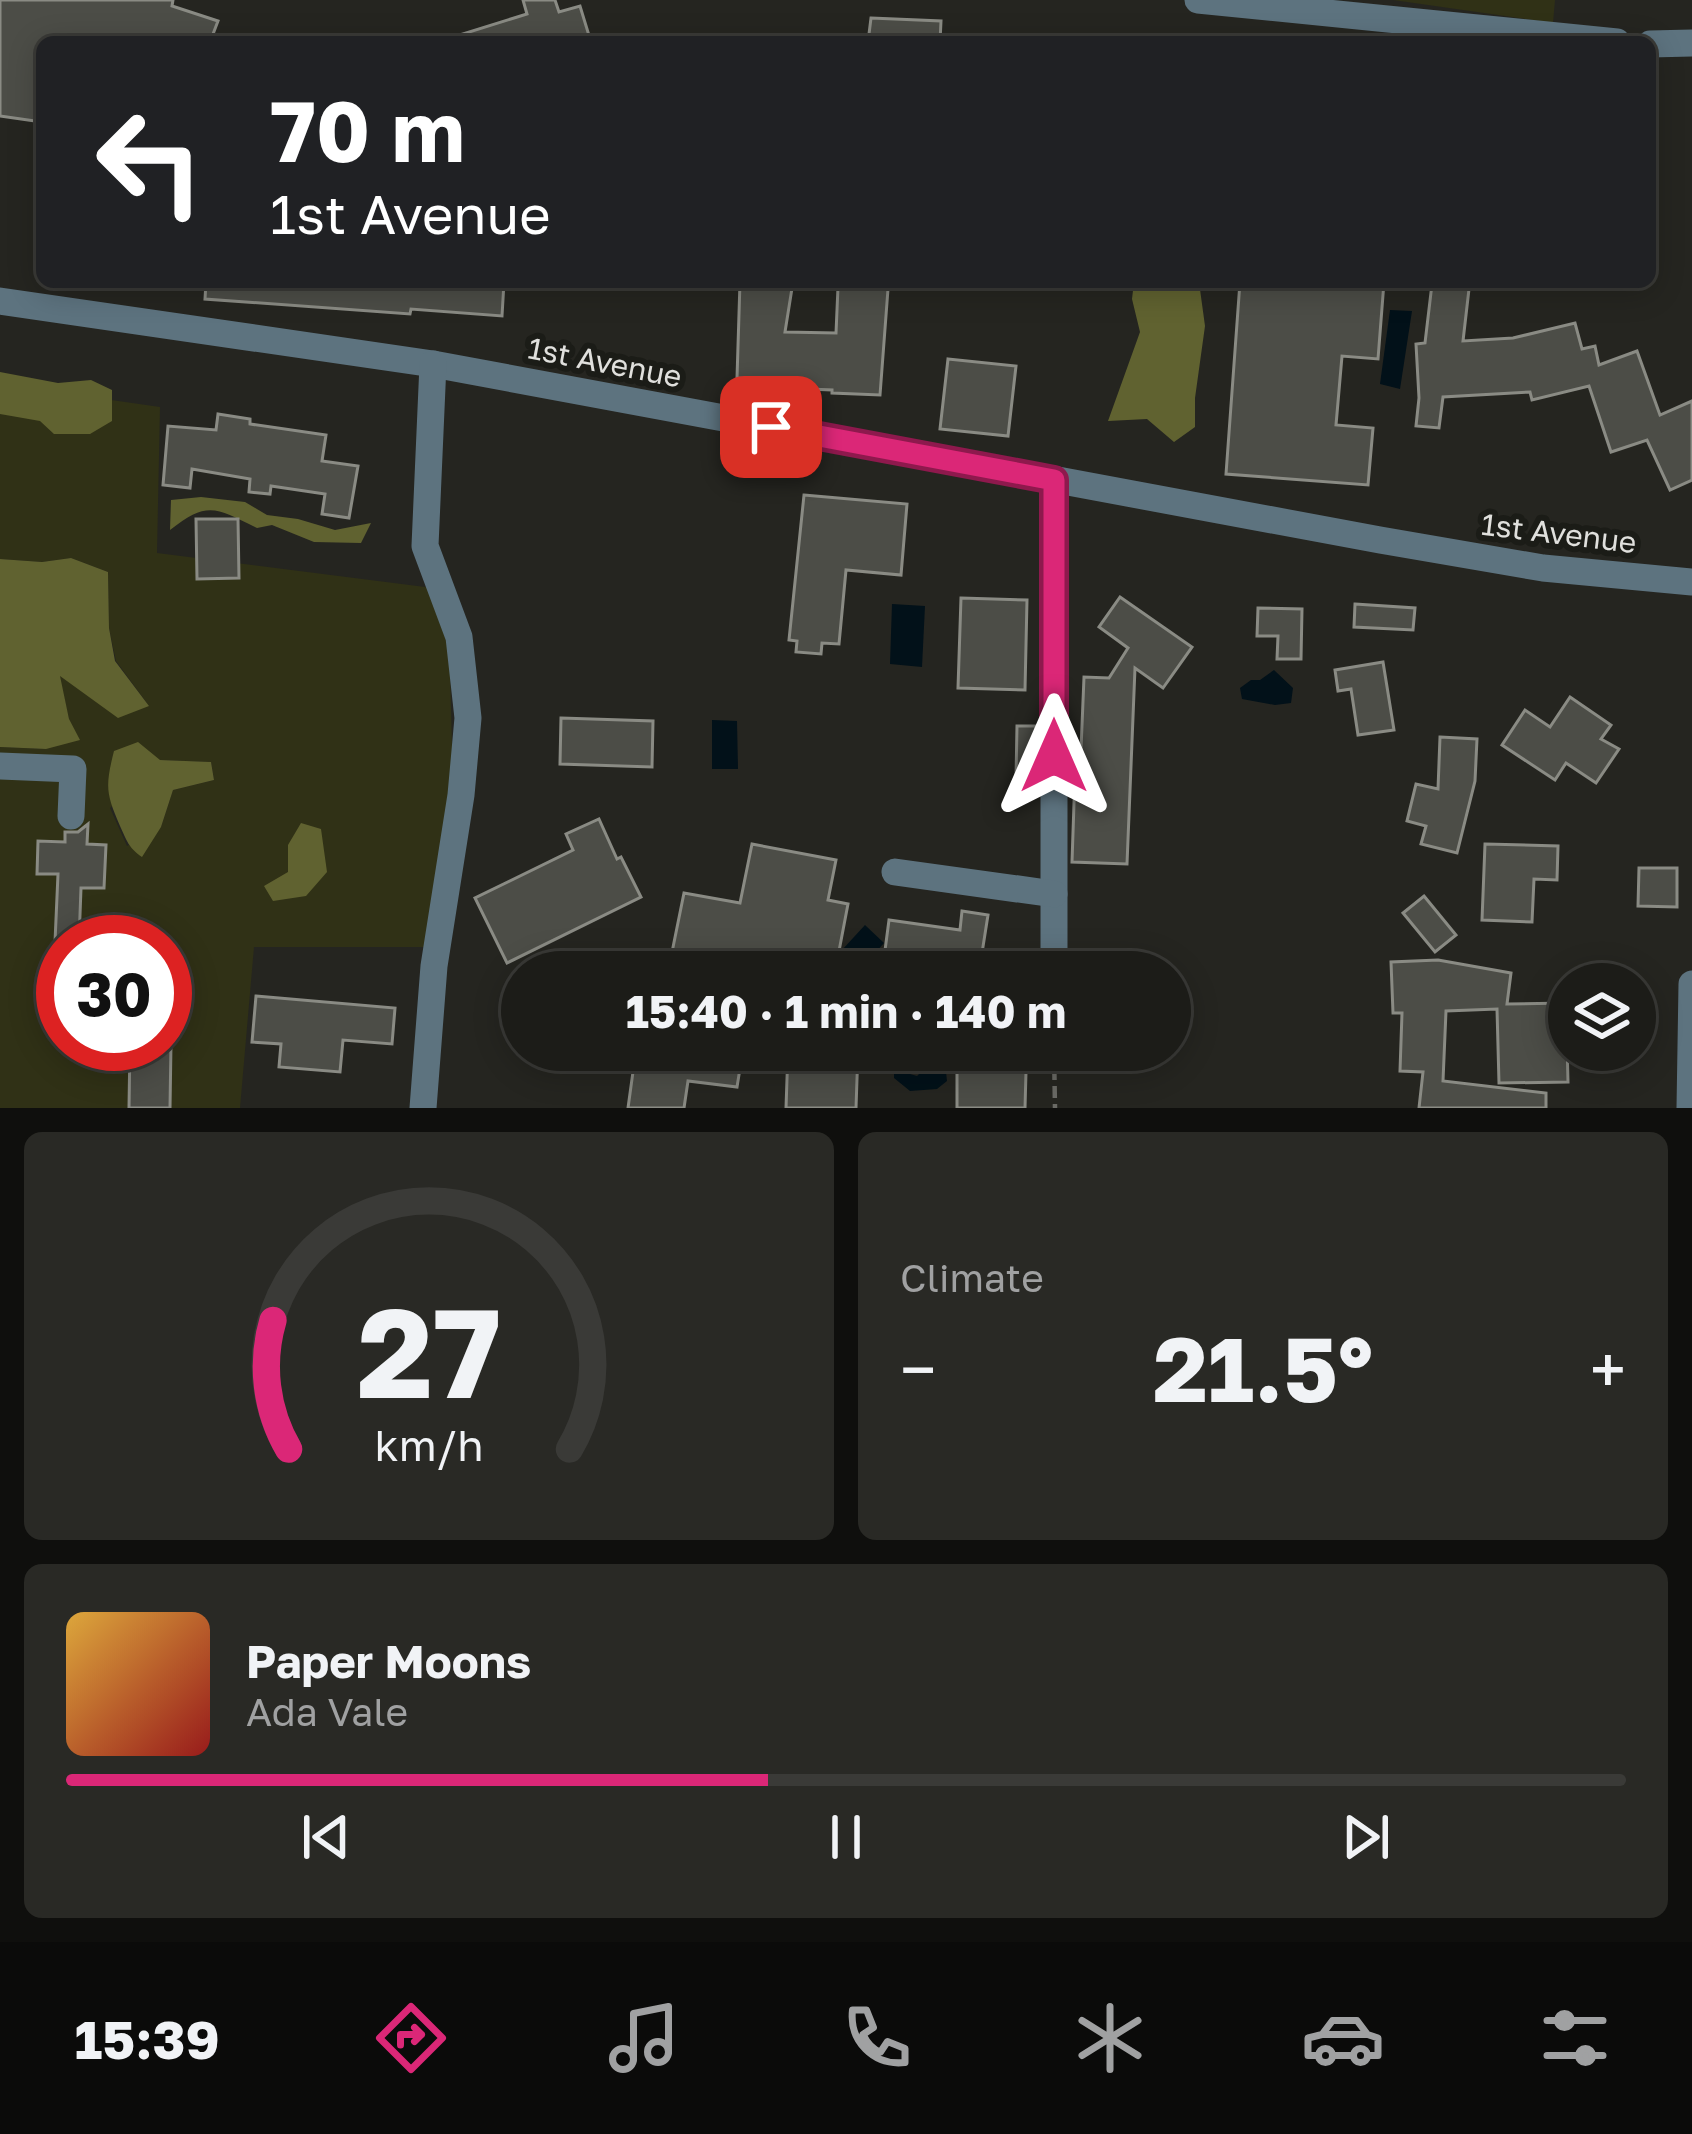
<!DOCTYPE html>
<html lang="en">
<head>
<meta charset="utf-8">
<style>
	body { margin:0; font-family:"Golos Text",sans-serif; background:#292925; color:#f1f3f6; height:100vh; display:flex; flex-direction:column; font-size:45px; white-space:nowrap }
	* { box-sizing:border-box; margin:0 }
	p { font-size:39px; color:#a0a1a2 }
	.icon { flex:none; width:66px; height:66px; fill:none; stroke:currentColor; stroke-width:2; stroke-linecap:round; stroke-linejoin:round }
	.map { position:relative; height:1108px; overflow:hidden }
	.panel { display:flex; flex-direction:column; gap:24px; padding:24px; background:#0f0f0d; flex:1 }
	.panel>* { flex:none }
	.banner { position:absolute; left:36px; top:36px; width:1620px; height:252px; border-radius:18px; box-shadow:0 6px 30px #0003,0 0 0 3px #3a3a37; background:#202124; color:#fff; overflow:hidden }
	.tools { position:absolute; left:1548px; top:963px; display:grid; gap:24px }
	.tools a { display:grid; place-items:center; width:108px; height:108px; border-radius:50%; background:#1c1c18; box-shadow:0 6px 30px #0003,0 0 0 3px #3a3a37; font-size:60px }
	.speed { position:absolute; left:36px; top:915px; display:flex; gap:24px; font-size:60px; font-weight:700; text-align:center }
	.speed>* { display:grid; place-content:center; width:156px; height:156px; border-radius:50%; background:#1c1c18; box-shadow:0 6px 30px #0003,0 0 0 3px #3a3a37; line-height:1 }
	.speed .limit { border:18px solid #d22; background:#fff; color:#111 }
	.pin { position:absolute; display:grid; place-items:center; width:102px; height:102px; color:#fff; margin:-51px; border-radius:24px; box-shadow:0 6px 18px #0006 }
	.me { position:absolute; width:132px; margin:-66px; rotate:0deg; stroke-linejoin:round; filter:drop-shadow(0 0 9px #0008) }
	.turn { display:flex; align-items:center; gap:42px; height:252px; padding:0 36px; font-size:54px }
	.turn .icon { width:156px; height:156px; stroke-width:2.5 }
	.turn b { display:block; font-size:84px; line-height:102px }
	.big { font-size:90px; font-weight:700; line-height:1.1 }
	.panel .card { flex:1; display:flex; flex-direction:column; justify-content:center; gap:18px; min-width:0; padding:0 42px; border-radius:18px; background:#292925 }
	.panel .dial { align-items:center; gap:0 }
	.dial svg { height:312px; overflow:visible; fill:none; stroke:#3a3a37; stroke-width:7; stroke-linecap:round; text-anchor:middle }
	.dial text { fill:#f1f3f6; stroke:none }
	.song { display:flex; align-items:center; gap:36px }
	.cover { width:144px; height:144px; border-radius:18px; background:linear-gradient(135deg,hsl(40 70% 55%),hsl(0 70% 35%)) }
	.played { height:12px; border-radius:6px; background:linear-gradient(90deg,#db2777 45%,#3a3a37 45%) }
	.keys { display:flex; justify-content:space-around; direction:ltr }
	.heat { display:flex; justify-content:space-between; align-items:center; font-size:66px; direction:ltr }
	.panel .tiles { flex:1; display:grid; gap:24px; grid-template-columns:1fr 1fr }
	.card:last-child { grid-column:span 2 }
	.trip { position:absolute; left:501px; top:951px; width:690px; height:120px; border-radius:60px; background:#1c1c18; box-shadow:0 6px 30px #0003,0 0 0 3px #3a3a37; font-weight:700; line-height:120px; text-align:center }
	.dock { display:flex; height:192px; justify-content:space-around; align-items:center; background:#0b0b0a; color:#a0a1a2 }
	.dock .icon { width:84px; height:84px }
	.dock .active { color:#db2777 }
	.dock b { font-size:54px; color:#f1f3f6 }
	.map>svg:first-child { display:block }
	.green { fill:#303116; fill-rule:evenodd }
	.forest { fill:#606230 }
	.water { fill:#021119 }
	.building { fill:#4c4d47; stroke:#8a8b84; stroke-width:3 }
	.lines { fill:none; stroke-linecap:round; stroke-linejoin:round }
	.path { stroke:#6a6a65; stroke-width:4.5; stroke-dasharray:12 6; stroke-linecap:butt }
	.minor { stroke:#5d737f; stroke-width:27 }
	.route-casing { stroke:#8e194d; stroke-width:30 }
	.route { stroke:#db2777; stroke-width:21 }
	.labels { text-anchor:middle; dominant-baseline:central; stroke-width:12; stroke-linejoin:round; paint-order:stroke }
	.street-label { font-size:30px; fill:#e0e0dd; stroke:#1b1c17 }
</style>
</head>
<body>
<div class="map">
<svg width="1692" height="1108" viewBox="0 0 1692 1108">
	<rect width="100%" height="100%" fill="#252520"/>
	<!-- green -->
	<g class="green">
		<path d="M1393,0h162l-2,23z"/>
		<path d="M0,384l160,23 -3,146 276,35 16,41 4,156 -23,162h-176l-14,161h-240v-361l46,2 23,-30 -10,-44 90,31 -33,-45 -7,-33 -1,-56 -37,-14 -29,4 -42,-3zM160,760l51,2 3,18 -41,10 -12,37 -34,19 -17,-38zM63,942h102v102h-102z"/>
	</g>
	<!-- forest -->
	<g class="forest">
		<path d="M1134,282h65l6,44 -10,72v29l-21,15 -27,-23 -39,2 32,-89 -8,-33z"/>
		<path d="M0,372l58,11 33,-3 21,10v31l-22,13h-36l-14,-13 -40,-7z"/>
		<path d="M201,497l44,5 22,13 31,4 37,11 36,-7 -10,20 -47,-1 -42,-17 -15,3c-41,-20 -49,-28 -87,2l1,-30z"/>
		<path d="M71,558l37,14 1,56 6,33 34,45 -31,12 -58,-42 9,43 11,21 -34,9 -46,-2v-188l42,3z"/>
		<path d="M138,742l22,18 51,2 3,18 -41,10 -12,37 -19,30c-14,-10 -15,-16 -22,-31 -14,-33 -15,-39 -6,-75z"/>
		<path d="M301,823l20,6 6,43 -21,24 -33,5 -9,-15 24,-14v-27z"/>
	</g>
	<!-- water -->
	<g class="water">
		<path d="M1390,310l22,1 -12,78 -20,-5z"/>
		<path d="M892,604l33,2 -3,61 -32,-3z"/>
		<path d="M1274,670l19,18 -2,15 -16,2 -33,-6 -2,-11 11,-8h9z"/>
		<path d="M712,720l25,1 1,48h-26z"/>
		<path d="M865,925l19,18 -24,27 -18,-20z"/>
		<path d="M902,1066l8,8 7,2 10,-10 19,6 1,9 -10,8 -27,2 -16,-13v-8z"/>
	</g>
	<!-- building -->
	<g class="building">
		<path d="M0,0h173l-1,6 46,15 -8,21h-168v80l-42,-6z"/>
		<path d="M523,0h32l4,12 21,-6 11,36h-137l-1,-5 74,-23z"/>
		<path d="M871,18l70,3 -1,21h-72z"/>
		<path d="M206,282h298l-2,34 -91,-7 -1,5 -205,-15z"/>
		<path d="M740,282h53l-8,50 51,1 2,-46 50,2 -8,106 -48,-2v-3l-47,-2v-9l-48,-1z"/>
		<path d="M1240,282l109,5 1,-5h34l-6,77 -36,-3 -6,69 37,3 -5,57 -142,-11z"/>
		<path d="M1432,284l37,5 -6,52 50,-3 62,-15 7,26 13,-3 4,19 38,-14 23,64 32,-14v79l-22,10 -23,-50 -36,12 -22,-66 -57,14 -2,-8 -87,5 -4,31 -23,-2 3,-28 -3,-54 9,-1z"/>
		<path d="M948,359l68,7 -8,70 -68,-7z"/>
		<path d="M218,414l32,5v5l76,11 -4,26 36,5 -9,52 -27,-4 3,-20 -54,-8 -1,8 -21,-2 1,-13 -58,-10 -2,19 -27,-3 5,-59 48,4z"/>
		<path d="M804,495l103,9 -6,71 -55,-5 -7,74 -17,-1 -1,11 -25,-2 1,-11 -8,-1z"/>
		<path d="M196,519h42l1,59 -42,1z"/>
		<path d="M1120,597l72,50 -29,41 -28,-20 -8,196 -55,-2 3,-88h5l4,-97 25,1 19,-30 -29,-21z"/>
		<path d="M961,598l66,2 -2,90 -67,-2z"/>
		<path d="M1355,604l60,4 -2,22 -59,-3z"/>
		<path d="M1258,608l44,1 -1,50h-24l1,-23h-21z"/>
		<path d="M1383,662l11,68 -36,5 -7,-46 -13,2 -3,-21z"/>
		<path d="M1570,697l41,28 -10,14 18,10 -23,34 -30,-20 -11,17 -53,-35 23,-35 25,17z"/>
		<path d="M561,718l92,3 -1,46 -92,-3z"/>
		<path d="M1017,726h19v53l-20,-1z"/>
		<path d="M1440,737l37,2 -2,42 -18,72 -36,-9 5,-18 -19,-5 9,-37 22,5z"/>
		<path d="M599,819l18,40 4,-2 20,40 -134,66 -32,-65 98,-48 -7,-16z"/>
		<path d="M88,824l-1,20 19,1 -2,43h-23l-2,54h-24l3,-68h-21l1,-33 27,1v-10h13z"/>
		<path d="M752,844l84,16 -8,40 20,4 -13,68h-167l16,-79 56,10z"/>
		<path d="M1485,844l73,2 -1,34 -23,-1 -2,43 -50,-2z"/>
		<path d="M1639,868h38v39l-39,-1z"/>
		<path d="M1424,896l32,39 -21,17 -32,-39z"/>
		<path d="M962,911l26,4 -9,57h-34l1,-5 -62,-9 5,-38 71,10z"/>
		<path d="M1438,960l73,13 -4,31 59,-1 2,79 -69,1 -2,-74 -51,2 -3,70 103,12v15h-127l4,-36 -23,-1 2,-58h-9l-2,-51z"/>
		<path d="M256,996l139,12 -3,36 -49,-4 -3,32 -61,-5 2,-23 -29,-2z"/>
		<path d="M130,1044h41l-1,64h-41z"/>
		<path d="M636,1050h107l-6,37 -49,-6 -4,27h-56z"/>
		<path d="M788,1050h70l-2,58h-70z"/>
		<path d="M969,1050h26l-4,21 35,1 -1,36h-68v-38h8z"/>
	</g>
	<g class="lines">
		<!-- path -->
		<path class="path" d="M1054,1050l1,58"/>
		<!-- minor -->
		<g class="minor">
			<path d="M1198,0l419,42"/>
			<path d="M1650,44l42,-1"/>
			<path d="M0,301l433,63 947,176 163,28 149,14"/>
			<path d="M1054,480v492"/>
			<path d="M0,766l73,3 -2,47"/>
			<path d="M895,872l159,22"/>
			<path d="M423,1108l11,-142 27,-171 7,-77 -9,-81 -34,-91 8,-182"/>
			<path d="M1690,1108l2,-124"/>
		</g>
	</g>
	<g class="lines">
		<defs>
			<path id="route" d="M771,427l283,53v276"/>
		</defs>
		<!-- route casing -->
		<use href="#route" class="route-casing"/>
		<!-- route -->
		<use href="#route" class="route"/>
	</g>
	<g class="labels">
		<!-- street labels -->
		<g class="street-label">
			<text transform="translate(605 362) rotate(11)">1st Avenue</text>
			<text transform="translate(1559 533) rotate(7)">1st Avenue</text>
		</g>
	</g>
</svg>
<div class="tools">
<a><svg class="icon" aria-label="layers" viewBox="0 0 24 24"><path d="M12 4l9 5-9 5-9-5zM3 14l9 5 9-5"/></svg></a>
</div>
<div class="speed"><div class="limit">30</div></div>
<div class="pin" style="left:771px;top:427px;background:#d93025"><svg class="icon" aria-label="arrive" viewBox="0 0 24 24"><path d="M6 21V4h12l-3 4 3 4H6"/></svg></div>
<svg class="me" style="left:1054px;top:756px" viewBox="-20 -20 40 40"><path d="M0-17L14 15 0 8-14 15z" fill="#db2777" stroke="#fff" stroke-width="4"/></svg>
<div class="trip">15:40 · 1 min · 140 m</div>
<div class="banner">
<div class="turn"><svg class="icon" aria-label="left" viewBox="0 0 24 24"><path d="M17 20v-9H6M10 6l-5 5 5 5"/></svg><div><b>70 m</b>1st Avenue</div></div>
</div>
</div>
<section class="panel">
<div class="tiles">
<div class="card dial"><svg viewBox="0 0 100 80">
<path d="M14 69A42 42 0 1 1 86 69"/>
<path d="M14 69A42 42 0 0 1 10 36" stroke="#db2777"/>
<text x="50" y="56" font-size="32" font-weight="700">27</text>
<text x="50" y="72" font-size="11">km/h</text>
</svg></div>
<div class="card"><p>Climate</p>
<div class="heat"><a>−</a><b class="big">21.5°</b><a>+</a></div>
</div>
<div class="card">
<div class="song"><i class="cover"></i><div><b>Paper Moons</b><p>Ada Vale</p></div></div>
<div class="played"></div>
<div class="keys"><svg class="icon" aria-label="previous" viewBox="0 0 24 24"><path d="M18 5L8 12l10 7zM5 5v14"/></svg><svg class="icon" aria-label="pause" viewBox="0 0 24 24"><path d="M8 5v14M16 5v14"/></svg><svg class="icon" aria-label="next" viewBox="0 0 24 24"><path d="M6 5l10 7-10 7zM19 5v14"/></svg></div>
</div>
</div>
</section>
<nav class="dock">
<b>15:39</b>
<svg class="icon active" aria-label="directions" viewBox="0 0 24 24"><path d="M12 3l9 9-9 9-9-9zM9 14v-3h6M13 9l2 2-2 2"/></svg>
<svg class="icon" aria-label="music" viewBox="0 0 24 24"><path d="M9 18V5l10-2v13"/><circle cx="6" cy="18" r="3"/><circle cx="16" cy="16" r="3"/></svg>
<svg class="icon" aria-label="phone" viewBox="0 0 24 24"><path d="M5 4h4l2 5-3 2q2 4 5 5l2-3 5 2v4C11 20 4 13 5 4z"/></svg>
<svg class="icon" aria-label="climate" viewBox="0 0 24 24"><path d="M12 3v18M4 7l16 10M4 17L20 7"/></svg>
<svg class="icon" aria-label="car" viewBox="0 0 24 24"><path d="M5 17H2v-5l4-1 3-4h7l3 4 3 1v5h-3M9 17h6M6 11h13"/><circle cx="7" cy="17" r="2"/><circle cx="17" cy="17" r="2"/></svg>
<svg class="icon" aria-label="filters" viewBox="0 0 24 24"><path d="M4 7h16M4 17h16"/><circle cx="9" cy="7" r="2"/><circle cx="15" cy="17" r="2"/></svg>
</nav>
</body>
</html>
